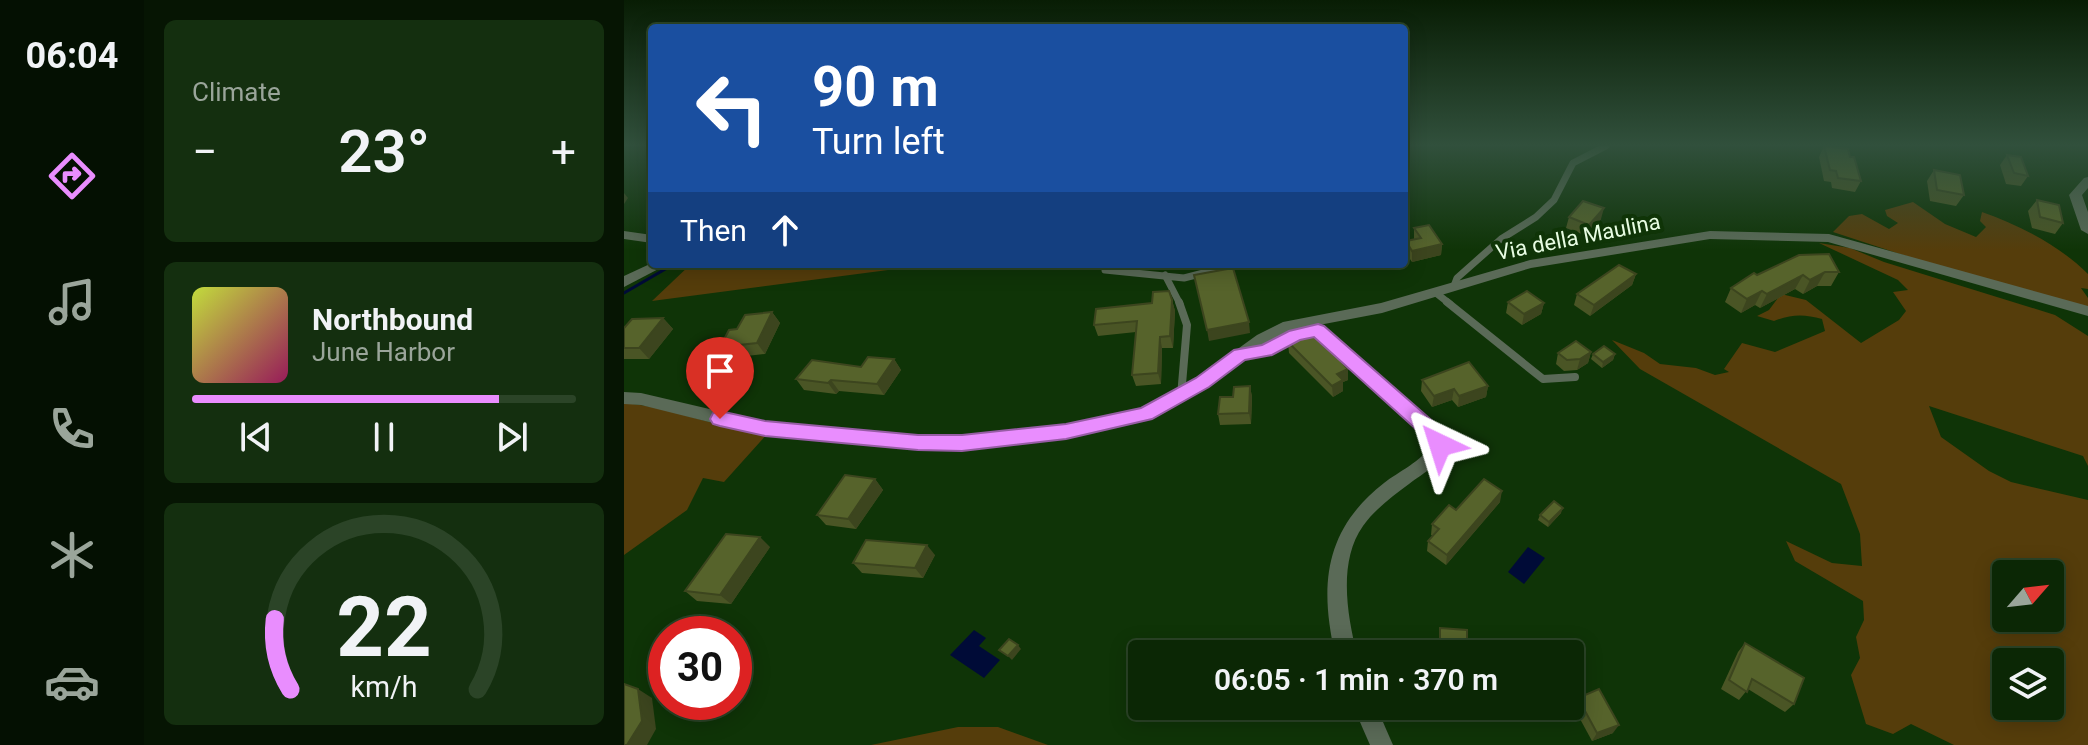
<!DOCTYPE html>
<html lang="en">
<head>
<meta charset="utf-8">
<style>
	body { margin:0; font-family:Roboto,sans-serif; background:#142f0f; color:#f1f3f6; height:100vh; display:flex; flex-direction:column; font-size:30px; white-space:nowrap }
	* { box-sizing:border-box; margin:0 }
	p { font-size:26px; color:#9aa59a }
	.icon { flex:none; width:44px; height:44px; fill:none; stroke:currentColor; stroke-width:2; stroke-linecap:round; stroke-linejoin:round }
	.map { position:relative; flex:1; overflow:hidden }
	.side { display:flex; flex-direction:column; gap:20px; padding:20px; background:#061503; width:480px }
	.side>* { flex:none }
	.hud { position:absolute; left:24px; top:24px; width:760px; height:244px; border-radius:8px; box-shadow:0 4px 20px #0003,0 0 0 2px #2b4427; background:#1a4fa0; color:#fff; overflow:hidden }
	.needle { width:52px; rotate:62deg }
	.tools { position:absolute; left:1368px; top:560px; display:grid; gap:16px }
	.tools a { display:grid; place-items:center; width:72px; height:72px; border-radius:8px; background:#0b2705; box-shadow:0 4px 20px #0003,0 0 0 2px #2b4427; font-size:40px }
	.speed { position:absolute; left:24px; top:616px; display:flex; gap:16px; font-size:40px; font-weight:700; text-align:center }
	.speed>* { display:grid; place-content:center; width:104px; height:104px; border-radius:50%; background:#0b2705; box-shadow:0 4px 20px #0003,0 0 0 2px #2b4427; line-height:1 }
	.speed .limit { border:12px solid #d22; background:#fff; color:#111 }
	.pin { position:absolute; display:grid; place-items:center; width:68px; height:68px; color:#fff; margin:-82px -34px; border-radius:50% 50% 50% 0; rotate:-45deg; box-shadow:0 0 8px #0007 }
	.pin .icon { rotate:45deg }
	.me { position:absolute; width:88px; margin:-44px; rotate:319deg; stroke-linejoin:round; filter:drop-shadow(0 0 6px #0008) }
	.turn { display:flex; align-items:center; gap:28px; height:168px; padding:0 32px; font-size:36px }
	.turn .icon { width:104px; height:104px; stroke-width:2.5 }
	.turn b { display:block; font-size:56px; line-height:68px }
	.then { display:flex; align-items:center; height:76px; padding:0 32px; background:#0003; gap:16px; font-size:30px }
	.big { font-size:60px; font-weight:600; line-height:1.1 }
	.side .tile { flex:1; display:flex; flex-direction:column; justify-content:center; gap:12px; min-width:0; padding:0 28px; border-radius:12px; background:#142f0f }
	.side .dial { align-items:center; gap:0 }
	.dial svg { height:208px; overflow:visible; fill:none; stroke:#2b4427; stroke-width:7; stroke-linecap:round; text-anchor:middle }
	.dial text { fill:#f1f3f6; stroke:none }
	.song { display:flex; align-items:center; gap:24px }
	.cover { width:96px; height:96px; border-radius:12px; background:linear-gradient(135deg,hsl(70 70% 55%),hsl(330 70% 35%)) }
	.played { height:8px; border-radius:4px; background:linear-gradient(90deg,#e98dfe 80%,#2b4427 80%) }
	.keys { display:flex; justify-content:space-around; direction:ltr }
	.heat { display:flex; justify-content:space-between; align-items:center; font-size:44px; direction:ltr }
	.trip { position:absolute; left:504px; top:640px; width:456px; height:80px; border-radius:8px; background:#0b2705; box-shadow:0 4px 20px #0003,0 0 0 2px #2b4427; font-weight:600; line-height:80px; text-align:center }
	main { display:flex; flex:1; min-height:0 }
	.dock { display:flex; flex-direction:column; width:144px; justify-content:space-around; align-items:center; background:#041002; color:#9aa59a }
	.dock .icon { width:56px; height:56px }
	.dock .current { color:#e98dfe }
	.dock b { font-size:36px; color:#f1f3f6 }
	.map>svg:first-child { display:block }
	.green { fill:#553d0b; fill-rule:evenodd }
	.water { fill:#000b37 }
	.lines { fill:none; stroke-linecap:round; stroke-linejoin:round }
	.stream { stroke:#000b37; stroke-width:3 }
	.service-far1 { stroke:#5a6a57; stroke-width:7 }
	.service { stroke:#5a6a57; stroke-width:8 }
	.minor { fill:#5a6a57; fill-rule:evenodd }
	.wall { fill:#4a5525 }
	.shaded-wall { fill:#3c451e }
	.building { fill:#56632b; stroke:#3c451e; stroke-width:2 }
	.route { fill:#e98dfe; stroke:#975ca5; stroke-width:2 }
	.labels { text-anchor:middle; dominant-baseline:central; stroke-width:8; stroke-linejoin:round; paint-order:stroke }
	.street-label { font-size:22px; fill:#e7fce2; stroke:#0f3407 }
</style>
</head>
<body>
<main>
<nav class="dock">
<b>06:04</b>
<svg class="icon current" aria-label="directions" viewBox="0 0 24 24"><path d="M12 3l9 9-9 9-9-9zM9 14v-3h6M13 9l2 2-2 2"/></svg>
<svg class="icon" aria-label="music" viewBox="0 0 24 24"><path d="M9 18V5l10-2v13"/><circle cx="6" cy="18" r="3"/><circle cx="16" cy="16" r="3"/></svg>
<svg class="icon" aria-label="phone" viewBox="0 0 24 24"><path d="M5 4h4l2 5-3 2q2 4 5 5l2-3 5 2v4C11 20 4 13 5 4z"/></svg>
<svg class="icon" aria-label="climate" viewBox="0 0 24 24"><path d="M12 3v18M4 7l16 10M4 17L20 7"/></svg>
<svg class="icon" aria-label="car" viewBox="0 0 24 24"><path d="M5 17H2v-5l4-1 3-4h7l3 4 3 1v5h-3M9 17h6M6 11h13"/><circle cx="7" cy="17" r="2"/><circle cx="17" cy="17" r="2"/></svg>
</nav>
<section class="side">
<div class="tile"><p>Climate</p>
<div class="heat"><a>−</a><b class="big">23°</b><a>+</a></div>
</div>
<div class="tile">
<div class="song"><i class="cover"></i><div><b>Northbound</b><p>June Harbor</p></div></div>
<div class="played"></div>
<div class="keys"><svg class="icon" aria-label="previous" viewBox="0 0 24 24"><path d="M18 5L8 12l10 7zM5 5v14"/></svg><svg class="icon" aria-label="pause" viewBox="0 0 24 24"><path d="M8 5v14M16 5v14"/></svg><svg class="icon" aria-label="next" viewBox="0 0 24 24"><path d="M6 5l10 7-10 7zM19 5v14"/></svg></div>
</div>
<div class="tile dial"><svg viewBox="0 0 100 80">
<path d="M14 69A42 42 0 1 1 86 69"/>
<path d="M14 69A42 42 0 0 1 8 42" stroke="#e98dfe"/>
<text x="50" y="56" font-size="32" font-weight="700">22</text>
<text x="50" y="72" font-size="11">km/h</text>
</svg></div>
</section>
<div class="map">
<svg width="1464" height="745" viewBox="0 0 1464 745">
	<rect width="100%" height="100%" fill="#0f3407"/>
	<!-- green -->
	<g class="green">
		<path d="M1289,202l32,22 31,13 10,-10 -6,-6 2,-9c37,13 77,33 106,62v15l-7,-1 7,10v11l-27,-2 -228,-75 16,-16 13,-2 27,15 9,-6 -11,-7 -2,-6z"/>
		<path d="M1195,243l31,5 34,14 171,53 33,21v130l-5,-10 -154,-50 12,31 48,34 22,11 77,18v245h-134l-43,-21 -18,10 -27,-10 -15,-49 9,-17 -4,-21 8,-17 -1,-19 -68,-40 -9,-20 46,22 30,3 -2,-32 -19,-50 -201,-115 -28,-29 32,13 16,11 36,4 19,7 14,-3 -5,-3 18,-26 33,9 50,-21 -3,-12c-18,-5 -30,-5 -48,2l-17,-5 12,-6 12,-16 25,6 55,43 38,-23 7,-9 -13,-19 15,-2 -10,-10zM1382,574h44v44h-44zM1382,662h44v44h-44z"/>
		<path d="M67,264h243l-282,37z"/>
		<path d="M0,403c49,4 95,27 144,30l-44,49 -21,-4 -16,32 -63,45z"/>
		<path d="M334,727h40l50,18h-177z"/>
	</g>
	<!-- water -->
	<g class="water">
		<path d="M904,547l17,11 -21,26 -16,-12z"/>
		<path d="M350,630l12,8 -7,8 21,14 -16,18 -34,-23z"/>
	</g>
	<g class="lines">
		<!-- stream -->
		<path class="stream" d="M0,293l50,-29"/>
		<!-- service-far1 -->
		<g class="service-far1">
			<path d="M481,270l79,8 51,-13"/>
			<path d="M541,275l15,29"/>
			<path d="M830,286l3,-8 44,-39 35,-22 18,-17 19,-37 33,-17"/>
			<path d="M812,293l14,11"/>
		</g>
		<!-- service -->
		<g class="service">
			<path d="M555,302l8,23 -6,71"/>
			<path d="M823,302l96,77 32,-2"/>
		</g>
		<!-- minor -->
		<g class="minor">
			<path d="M1464,177v11l-6,7 6,17v22l-7,-4 -12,-35 15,-17z"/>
			<path d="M0,231l28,4v8l-28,-4z"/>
			<path d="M1086,231l119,3 259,72v10l-260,-74 -118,-3 -179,29 -149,45 -63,12 124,106 6,14c-7,18 -24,27 -40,39 -16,12 -34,25 -46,42 -25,35 -16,89 -6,128h-22c-16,-70 -10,-125 49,-171 14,-11 38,-22 47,-38l-1,-5 -115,-104 -70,24 -37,27 -57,32 -85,20 -104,11h-44l-153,-14 -124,-31 -17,-1v-12l17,1 124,29 153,14h44l104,-11 75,-16 55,-30 61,-44 26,-13 98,-19 149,-43zM684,327l-36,13 20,-9z"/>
			<path d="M28,263l16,1 -44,23v-11z"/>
			<path d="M729,706h23l17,39h-23z"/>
		</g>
	</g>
	<!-- wall -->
	<g class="wall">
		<path d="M1200,146l26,11 11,24 -6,11 -23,-4 -1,-6 -7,-1 -5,-24z"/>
		<path d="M1383,155l21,21 -7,10 -15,-2 -6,-19z"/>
		<path d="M1310,170l30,25 -8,11 -26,-5 -3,-20z"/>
		<path d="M1413,200l26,23 -8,11 -23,-6 -4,-17z"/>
		<path d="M945,217l32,2 -14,17 -21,-8z"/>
		<path d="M790,228l28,16 -1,11 -29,7 -7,-10 1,-11 8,-1z"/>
		<path d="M1215,272l-8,14h-14l-14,8 -8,-5 -35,19 -5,-3 -14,8 -16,-11 6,-14 26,-13z"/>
		<path d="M1012,274l-4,11 -42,31 -16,-11 3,-11z"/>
		<path d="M548,300l3,11 -2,37h-11l-1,36 -25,2 -4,-11 4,-43 -38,4 -4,-11z"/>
		<path d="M884,302l36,1 -3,11 -19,11 -16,-12z"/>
		<path d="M148,312l8,11 -15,31 -36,4 -9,-11 17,-18z"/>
		<path d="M39,318l10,11 -24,30h-25v-31z"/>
		<path d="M664,342l57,23 3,4v11l-5,2v9l-10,6 -44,-44z"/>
		<path d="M967,352l-3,11 -11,7 -13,1 -8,-7 2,-11z"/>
		<path d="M969,354h22l-2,6 -11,8 -11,-9z"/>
		<path d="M270,359l7,11 -17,25 -45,-4 -3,3 -32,-4 -8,-11 65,-12z"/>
		<path d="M798,380l66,6 -2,11 -28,10 -6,-7 -20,7 -11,-16z"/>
		<path d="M626,386l2,11 -1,27 -31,1 -2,-11 15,-17z"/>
		<path d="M251,479l8,11 -27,39 -30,-4 -9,-10z"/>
		<path d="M876,502l-54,63 -19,-14 1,-10 5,-5 -2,-1 1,-11 24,-14z"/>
		<path d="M937,513l-13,14 -10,-7 2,-5z"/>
		<path d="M146,547l-39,57 -34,-3 -12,-10z"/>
		<path d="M311,555l-12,23 -61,-5 -9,-10z"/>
		<path d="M1121,643l49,61 -9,8 -37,-23 -9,11 -18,-11 17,-37z"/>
		<path d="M954,698l35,35 -21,8 -19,-35z"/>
		<path d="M814,706h32l-2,7 -30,-2z"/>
	</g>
	<!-- shaded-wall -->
	<g class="shaded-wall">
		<path d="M0,193l4,5 -4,6z"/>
		<path d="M980,208l-3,11 -14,17 2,-11z"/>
		<path d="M818,244l-1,11 -29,7v-11z"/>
		<path d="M1201,272l-8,14 -14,8 7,-14z"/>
		<path d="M1012,274l-4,11 -42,31 4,-11z"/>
		<path d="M1179,275l-8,14 -35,19 7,-14z"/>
		<path d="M1138,291l-7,14 -14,8 6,-14z"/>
		<path d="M548,300l3,11 -2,37 -3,-12z"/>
		<path d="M920,303l-3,11 -19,11 2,-11z"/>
		<path d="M148,312l8,11 -15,31 -8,-11z"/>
		<path d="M39,318l10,11 -24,30 -10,-11z"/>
		<path d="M625,322l1,11 -41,8 -2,-11z"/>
		<path d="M536,337l2,11 -1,36 -3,-11z"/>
		<path d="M967,352l-3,11 -11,7 3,-11z"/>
		<path d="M991,354l-2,6 -11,8 1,-6z"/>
		<path d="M270,359l7,11 -17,25 -7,-11z"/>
		<path d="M724,369v11l-5,2v9l-10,6 -1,-11 5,-12z"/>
		<path d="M207,380l8,11 -3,3 -8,-11z"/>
		<path d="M626,386l2,11 -1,27 -2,-11z"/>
		<path d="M864,386l-2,11 -28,10 1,-11z"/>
		<path d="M830,389l-2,11 -20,7 2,-11z"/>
		<path d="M251,479l8,11 -27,39 -8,-10z"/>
		<path d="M878,491l-2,11 -54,63 1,-10z"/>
		<path d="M939,508l-2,5 -13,14 1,-5z"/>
		<path d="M136,537l10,10 -39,57 -11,-9z"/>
		<path d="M303,545l8,10 -12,23 -8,-10z"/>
		<path d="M394,645l3,4 -9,11 -4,-4z"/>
		<path d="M14,689l14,9 4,31 -9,16h-20z"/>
		<path d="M995,725l-6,8 -21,8 5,-8z"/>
	</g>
	<!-- building -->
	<g class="building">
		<path d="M1200,146l24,3 2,8h4l7,24 -23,-3 -2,-7 -6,-1z"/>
		<path d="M1383,155l14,2 7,19 -14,-3z"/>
		<path d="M1310,170l26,5 4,20 -27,-5z"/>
		<path d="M1413,200l22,5 4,18 -23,-6z"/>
		<path d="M959,201l21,7 -15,17 -20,-8z"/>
		<path d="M805,225l13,19 -30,7 -6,-10 15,-3 -7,-10z"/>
		<path d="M1205,254l10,18h-14l-15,8 -7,-5 -36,19 -5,-3 -15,8 -16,-11 23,-15 3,2 42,-20z"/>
		<path d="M995,265l17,9 -42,31 -17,-11z"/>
		<path d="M609,268l16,54 -42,8 -13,-55z"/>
		<path d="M545,291l3,9 -2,36 -10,1 -2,36 -26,2 5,-54 -43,4 2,-16 56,-6 1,-11z"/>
		<path d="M903,291l17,12 -20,11 -16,-12z"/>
		<path d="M148,312l-15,31 -37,4 9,-17 8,-1 8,-14z"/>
		<path d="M39,318l-24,30h-15v-20l8,-9z"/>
		<path d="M690,328l30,31 -3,2 7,8 -11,5 6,6 -11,6 -44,-44z"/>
		<path d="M952,341l15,11 -11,7 -13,1 -9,-7z"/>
		<path d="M980,346l11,8 -12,8 -10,-8z"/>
		<path d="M244,357l26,2 -17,25 -46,-4 -3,3 -32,-4 16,-19 49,7z"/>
		<path d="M845,362l19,24 -29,10 -5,-7 -20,7 -12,-16z"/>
		<path d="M626,386l-1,27 -31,1 2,-17h13l1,-10z"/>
		<path d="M221,475l30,4 -27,40 -31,-4z"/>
		<path d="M860,479l18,12 -55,64 -19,-14 11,-12 -7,-5 17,-19 7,5z"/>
		<path d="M930,501l9,7 -14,14 -9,-7z"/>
		<path d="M102,534l34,3 -40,58 -35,-4z"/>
		<path d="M242,540l61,5 -12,23 -62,-5z"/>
		<path d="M816,628l27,2v16l12,1v7h-39z"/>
		<path d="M385,639l9,6 -10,11 -9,-6z"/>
		<path d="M1121,643l59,35 -10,26 -42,-25 -5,13 -18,-12z"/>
		<path d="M0,684l14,5 4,32 -15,24h-3z"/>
		<path d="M975,689l20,36 -22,8 -19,-35z"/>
	</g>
	<!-- sky -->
	<linearGradient id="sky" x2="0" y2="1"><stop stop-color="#081d04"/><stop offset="0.58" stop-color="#31503c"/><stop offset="1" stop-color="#31503c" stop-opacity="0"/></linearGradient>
	<rect width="1464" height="250" fill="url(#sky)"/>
	<!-- route -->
	<path class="route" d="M694,324l6,2 120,105 6,14 -3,6h-14l-5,-11 -114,-103 -14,3 -28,15 -27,5 -36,27 -57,32 -86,20 -104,12 -44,-1 -153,-14 -45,-10 -7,-2 -3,-5 3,-6 7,-2 45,10 153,14h44l104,-11 75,-16 55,-30 38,-28 28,-5 27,-14z"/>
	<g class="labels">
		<!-- street labels -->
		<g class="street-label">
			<text transform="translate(954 237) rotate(-11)">Via della Maulina</text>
		</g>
	</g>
</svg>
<div class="tools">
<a><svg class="needle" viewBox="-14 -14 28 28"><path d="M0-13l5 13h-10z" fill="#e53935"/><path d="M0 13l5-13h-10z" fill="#9aa59a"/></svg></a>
<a><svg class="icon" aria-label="layers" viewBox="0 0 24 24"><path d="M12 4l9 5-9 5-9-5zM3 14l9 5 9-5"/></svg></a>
</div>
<div class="speed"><div class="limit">30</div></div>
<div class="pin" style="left:96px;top:419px;background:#d93025"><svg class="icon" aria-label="arrive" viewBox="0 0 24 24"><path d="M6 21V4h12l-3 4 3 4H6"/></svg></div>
<svg class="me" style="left:816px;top:445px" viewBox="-20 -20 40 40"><path d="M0-17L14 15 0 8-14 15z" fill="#e98dfe" stroke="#fff" stroke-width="4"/></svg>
<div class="trip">06:05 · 1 min · 370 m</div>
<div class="hud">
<div class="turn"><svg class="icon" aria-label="left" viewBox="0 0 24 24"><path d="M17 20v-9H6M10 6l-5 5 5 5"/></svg><div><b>90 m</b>Turn left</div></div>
<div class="then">Then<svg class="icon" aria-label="ahead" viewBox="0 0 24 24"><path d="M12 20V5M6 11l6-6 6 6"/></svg></div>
</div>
</div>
</main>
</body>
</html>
